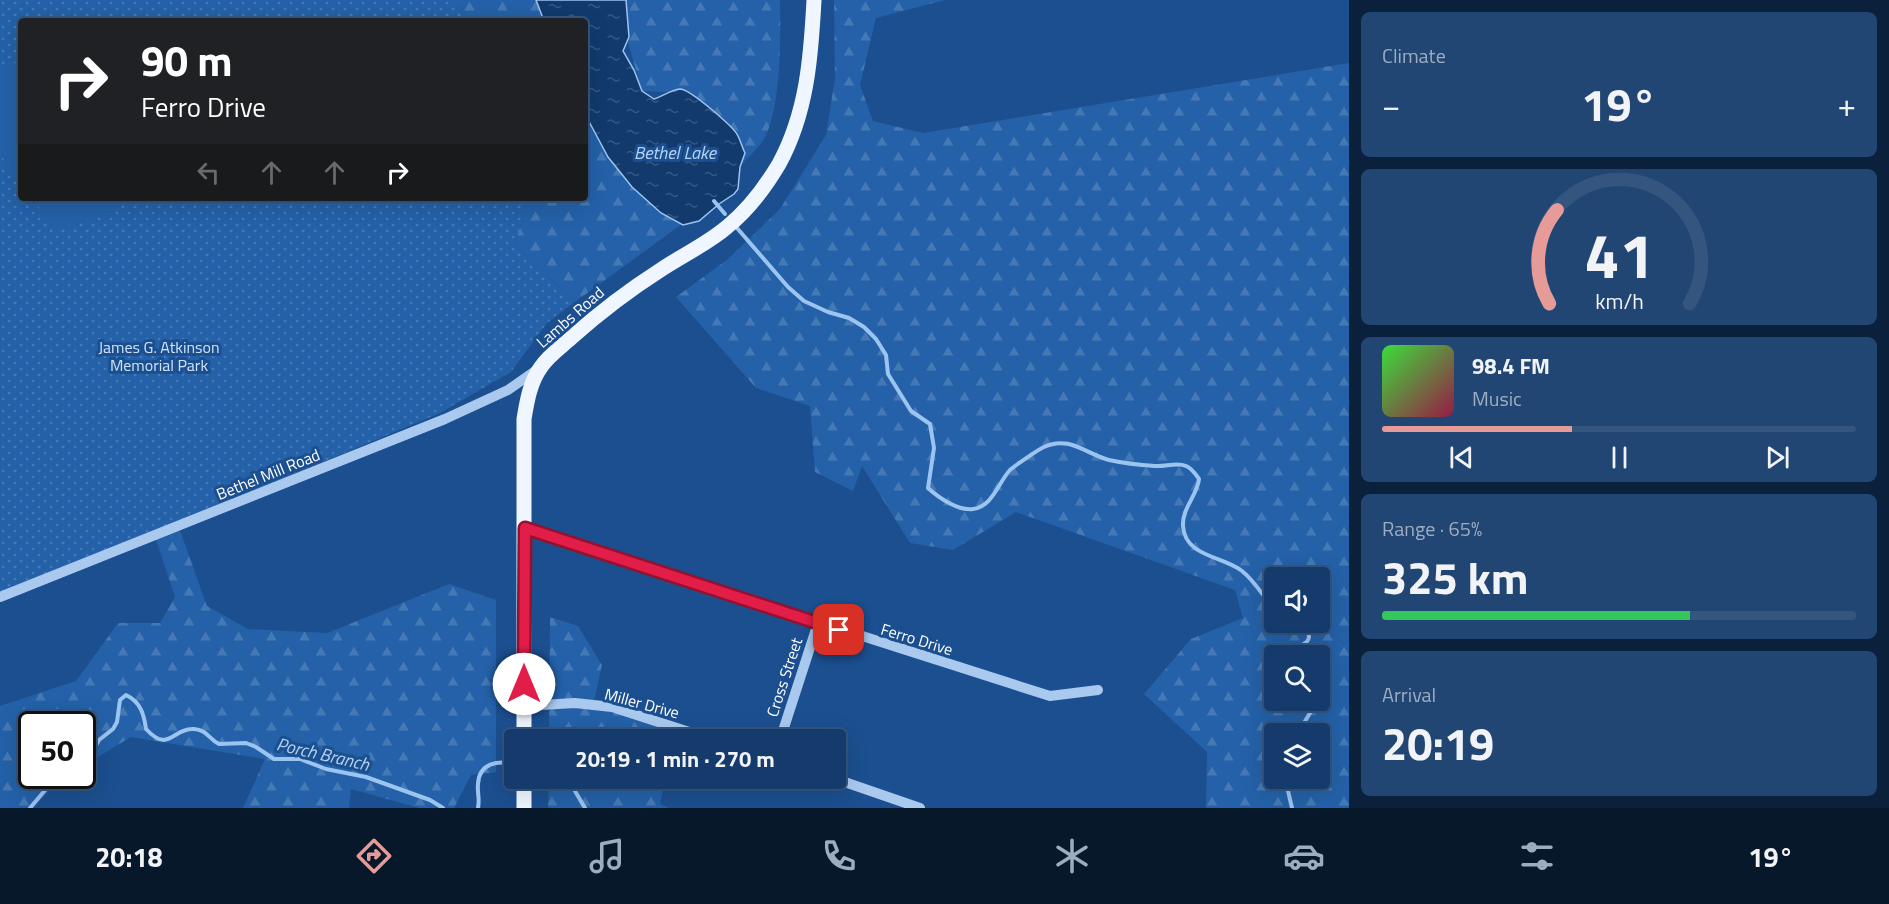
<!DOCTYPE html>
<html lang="en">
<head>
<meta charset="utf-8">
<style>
	body { margin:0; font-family:"Titillium Web",sans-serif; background:#214673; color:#f1f3f6; height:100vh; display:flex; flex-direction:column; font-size:22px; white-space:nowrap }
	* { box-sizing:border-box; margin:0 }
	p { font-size:20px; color:#9dadc1 }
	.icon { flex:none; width:33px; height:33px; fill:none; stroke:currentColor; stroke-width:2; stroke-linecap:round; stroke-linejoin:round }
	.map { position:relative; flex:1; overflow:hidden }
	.details { display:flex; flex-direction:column; gap:12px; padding:12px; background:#0b203b; width:540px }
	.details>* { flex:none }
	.top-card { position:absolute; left:18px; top:18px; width:570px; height:183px; border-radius:6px; box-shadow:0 6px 24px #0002,0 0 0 2px #33557e; background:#202124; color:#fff; overflow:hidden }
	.fabs { position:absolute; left:1264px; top:567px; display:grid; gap:12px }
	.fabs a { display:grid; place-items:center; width:66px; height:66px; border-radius:6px; background:#143b6b; box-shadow:0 6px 24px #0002,0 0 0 2px #33557e; font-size:30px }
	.speed { position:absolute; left:18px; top:711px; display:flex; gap:12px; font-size:30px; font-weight:700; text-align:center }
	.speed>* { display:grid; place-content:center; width:78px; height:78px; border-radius:50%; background:#143b6b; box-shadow:0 6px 24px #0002,0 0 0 2px #33557e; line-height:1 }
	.speed .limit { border:3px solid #111; border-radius:9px; background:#fff; color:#111 }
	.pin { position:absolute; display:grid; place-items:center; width:51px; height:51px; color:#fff; margin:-26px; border-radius:12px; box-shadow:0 3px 9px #0006 }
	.me { position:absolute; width:66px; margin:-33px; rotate:0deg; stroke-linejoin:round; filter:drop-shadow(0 0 4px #0008) }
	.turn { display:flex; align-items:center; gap:21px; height:126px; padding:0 24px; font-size:27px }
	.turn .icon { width:78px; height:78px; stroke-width:2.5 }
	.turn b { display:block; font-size:42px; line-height:51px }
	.lanes { display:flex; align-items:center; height:57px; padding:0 24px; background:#0003; justify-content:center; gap:30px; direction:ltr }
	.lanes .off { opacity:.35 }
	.big { font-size:45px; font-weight:700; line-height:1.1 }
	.details .card { flex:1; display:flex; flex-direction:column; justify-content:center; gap:9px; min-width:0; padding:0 21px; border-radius:9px; background:#214673 }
	.details .dial { align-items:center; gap:0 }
	.dial svg { height:156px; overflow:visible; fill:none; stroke:#33557e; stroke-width:7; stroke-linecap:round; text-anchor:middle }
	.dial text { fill:#f1f3f6; stroke:none }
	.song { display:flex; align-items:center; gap:18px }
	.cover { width:72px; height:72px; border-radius:9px; background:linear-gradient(135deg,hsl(120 70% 55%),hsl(340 70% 35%)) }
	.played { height:6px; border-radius:3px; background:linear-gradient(90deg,#e69b98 40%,#33557e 40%) }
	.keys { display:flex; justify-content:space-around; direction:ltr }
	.heat { display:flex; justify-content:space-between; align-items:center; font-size:33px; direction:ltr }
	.charge { height:9px; border-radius:4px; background:linear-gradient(90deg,#34c759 65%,#33557e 0) }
	.trip { position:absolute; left:504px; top:729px; width:342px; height:60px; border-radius:6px; background:#143b6b; box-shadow:0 6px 24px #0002,0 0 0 2px #33557e; font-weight:700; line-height:60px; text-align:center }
	.tab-bar { display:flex; height:96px; justify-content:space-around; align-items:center; background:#08182b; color:#9dadc1 }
	.tab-bar .icon { width:42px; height:42px }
	.tab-bar .selected { color:#e69b98 }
	.tab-bar b { font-size:27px; color:#f1f3f6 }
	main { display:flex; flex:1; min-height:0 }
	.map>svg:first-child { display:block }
	.grass { fill:url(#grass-dots) }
	.forest { fill:url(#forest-firs); fill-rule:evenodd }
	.garden { fill:#2461a8 }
	.water { fill:url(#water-ripples); stroke:#9cc4f0; stroke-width:1.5 }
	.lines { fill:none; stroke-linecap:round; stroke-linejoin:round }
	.stream { stroke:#9cc4f0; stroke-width:4 }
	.minor { stroke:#a9c9ee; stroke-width:10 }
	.major { stroke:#f0f6ff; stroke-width:15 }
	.route-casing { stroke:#92132f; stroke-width:15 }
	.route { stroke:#e11d48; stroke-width:10 }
	.labels { text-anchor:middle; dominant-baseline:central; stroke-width:6; stroke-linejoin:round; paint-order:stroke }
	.street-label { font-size:16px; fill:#fff; stroke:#1b4f8f }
	.park-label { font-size:16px; fill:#cfe3fa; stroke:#1b4f8f }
	.water-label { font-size:18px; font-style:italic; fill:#b5d3f5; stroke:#1b4f8f }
</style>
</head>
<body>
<main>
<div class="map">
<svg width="1349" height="808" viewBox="0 0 1349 808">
	<defs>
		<pattern id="grass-dots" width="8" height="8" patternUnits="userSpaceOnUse" patternTransform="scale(1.5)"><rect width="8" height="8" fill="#2461a8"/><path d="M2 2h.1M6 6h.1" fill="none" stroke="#4579b5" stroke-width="1.8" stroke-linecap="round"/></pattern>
		<pattern id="forest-firs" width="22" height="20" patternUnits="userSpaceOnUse" patternTransform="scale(1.5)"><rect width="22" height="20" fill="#2461a8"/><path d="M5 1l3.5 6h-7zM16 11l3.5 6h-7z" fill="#4579b5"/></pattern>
		<pattern id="water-ripples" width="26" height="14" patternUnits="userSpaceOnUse" patternTransform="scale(1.5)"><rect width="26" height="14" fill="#123a6d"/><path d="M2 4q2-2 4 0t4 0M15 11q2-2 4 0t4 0" fill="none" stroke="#365883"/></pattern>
	</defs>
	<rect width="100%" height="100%" fill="#1b4f8f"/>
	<!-- grass -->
	<path class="grass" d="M0,0h457l8,21h-444v177h507l-13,47 60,57 -28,21 -36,49 -71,41 -440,184z"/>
	<!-- forest -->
	<g class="forest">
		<path d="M457,0h141l-13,21h-120z"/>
		<path d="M616,0h164c1,35 1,110 -16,139 -7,11 -19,21 -28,31l-45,-77 -49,-2z"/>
		<path d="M834,0h111l-69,18 -16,67 13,36 50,12 426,-70v745h-143l1,-56 -63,-58 47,-55 52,-21 -8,-28 -219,-78 -63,38 -43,-7 -48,-77 -9,25 -38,-19 -5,-66 -54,-18 -80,-91 52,-38 52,-50 46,-74 9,-57zM1275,578h45v44h-45zM1275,656h45v44h-45zM1275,734h45v44h-45z"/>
		<path d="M585,111l97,113 -107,78 -60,-57 13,-47h57z"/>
		<path d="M177,522l30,84 41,23 79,4 122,-49 47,16v172l-25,3 -17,33h-35l-68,-19 -2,19h-106l22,-49 -134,-22 -48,29 -1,-42h-50v52h35l-10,6 -24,26h-33v-102l76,-25 42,-58h42l15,-26 -22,-66z"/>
		<path d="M550,617l28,9 24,39 -9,40 80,23 -2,11 -122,1z"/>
		<path d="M549,778l116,1 -5,25 9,4h-121z"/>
	</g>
	<!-- garden -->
	<g class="garden">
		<path d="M21,59v124l-21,-29v-81z"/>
		<path d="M32,198h87l-8,14 -55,18z"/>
	</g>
	<!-- water -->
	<path class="water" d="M536,0h90l3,37 -6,14 11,19 8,21 12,8c9,-3 17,-9 26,-10 10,0 55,39 58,47 3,6 4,11 7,17l-5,14 -2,22 -4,5 -15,10 -20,17 -16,4 -22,-12 -29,-26 -24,-30 -23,-43v-93h-41z"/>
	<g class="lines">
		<!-- stream -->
		<g class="stream">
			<path d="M714,201l11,13"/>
			<path d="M737,228l51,59 16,14 24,11 21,6 15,9 12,12 10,16 2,19 23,37 19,13 4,24 -6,40c11,10 30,23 45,21 20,-3 25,-26 37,-39 3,-3 29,-21 34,-23 25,-12 42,7 65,13 14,3 31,5 46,6 10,1 22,-4 31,0 7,3 9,8 13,13 -2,17 -17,29 -16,47 2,31 40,30 59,45 13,10 22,27 33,39"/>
			<path d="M1275,680l-9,-16v-6c8,-9 68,-9 31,-36"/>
			<path d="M1297,734l15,-24 1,-10"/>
			<path d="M82,754l11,-3 6,-11 14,-11 4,-7 3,-22 6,-5c15,7 18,20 20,34 23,25 26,-1 48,0 13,1 15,10 25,15l27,-1 10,4 18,12h26l26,10 40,8 64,23 13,8"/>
			<path d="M562,778l10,8 13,22"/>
			<path d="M1285,778l7,30"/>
			<path d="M30,808l27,-32"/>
			<path d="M478,808c2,-9 -1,-16 0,-24 1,-21 20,-24 36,-20"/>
		</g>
		<!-- minor -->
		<g class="minor">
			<path d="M524,528l526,168 48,-6"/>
			<path d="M0,597l445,-178 63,-29 30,-21"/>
			<path d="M524,706l51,-3 37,4 102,33"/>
			<path d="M780,740l38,-117"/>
			<path d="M833,778l87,30"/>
		</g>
		<!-- major -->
		<g class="major">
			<path d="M524,740v-321c3,-18 6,-37 17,-52 7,-11 20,-20 30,-29 28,-25 58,-48 91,-69 21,-14 45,-25 65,-42 20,-16 39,-41 52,-63 28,-51 32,-107 35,-164"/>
			<path d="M524,778v30"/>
		</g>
	</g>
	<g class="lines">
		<defs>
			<path id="route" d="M524,684l1,-156 314,102"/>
		</defs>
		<!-- route casing -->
		<use href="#route" class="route-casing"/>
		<!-- route -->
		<use href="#route" class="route"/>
	</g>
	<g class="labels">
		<!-- street labels -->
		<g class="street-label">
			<text transform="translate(570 317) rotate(-41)">Lambs Road</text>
			<text transform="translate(268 474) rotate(-22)">Bethel Mill Road</text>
			<text transform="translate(917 639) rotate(17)">Ferro Drive</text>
			<text transform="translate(784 677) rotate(-72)">Cross Street</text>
			<text transform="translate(642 703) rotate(15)">Miller Drive</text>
		</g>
		<!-- park labels -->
		<g class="park-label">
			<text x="159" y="347">James G. Atkinson<tspan x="159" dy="18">Memorial Park</tspan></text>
		</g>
		<!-- water labels -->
		<g class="water-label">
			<text x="675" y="152">Bethel Lake</text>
			<text transform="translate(323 754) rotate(13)">Porch Branch</text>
		</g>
	</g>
</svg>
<div class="fabs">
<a><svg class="icon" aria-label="sound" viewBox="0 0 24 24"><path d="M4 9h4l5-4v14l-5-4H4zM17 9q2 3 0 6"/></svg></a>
<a><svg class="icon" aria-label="search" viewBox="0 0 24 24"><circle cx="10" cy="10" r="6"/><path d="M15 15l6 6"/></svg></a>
<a><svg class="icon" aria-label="layers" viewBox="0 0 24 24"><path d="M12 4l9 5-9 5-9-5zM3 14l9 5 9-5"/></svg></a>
</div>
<div class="speed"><div class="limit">50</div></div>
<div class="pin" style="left:839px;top:630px;background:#d93025"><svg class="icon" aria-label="arrive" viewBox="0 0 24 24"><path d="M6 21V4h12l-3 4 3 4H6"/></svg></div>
<svg class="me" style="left:524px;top:684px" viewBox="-20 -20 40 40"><circle r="19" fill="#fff"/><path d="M0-13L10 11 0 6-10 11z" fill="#e11d48"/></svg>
<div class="trip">20:19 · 1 min · 270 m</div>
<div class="top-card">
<div class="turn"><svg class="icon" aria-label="right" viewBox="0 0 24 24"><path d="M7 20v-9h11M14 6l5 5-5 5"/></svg><div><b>90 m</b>Ferro Drive</div></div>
<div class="lanes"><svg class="icon off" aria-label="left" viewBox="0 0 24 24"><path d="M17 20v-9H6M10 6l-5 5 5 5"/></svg><svg class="icon off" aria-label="ahead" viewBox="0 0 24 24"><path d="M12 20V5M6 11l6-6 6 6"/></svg><svg class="icon off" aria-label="ahead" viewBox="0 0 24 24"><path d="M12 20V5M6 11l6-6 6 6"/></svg><svg class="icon" aria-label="right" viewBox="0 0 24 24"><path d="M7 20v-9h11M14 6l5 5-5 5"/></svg></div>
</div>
</div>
<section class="details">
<div class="card"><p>Climate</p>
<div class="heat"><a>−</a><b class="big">19°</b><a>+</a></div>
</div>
<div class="card dial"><svg viewBox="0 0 100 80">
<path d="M14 69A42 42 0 1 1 86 69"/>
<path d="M14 69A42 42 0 0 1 18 21" stroke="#e69b98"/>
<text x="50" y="56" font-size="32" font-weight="700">41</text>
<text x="50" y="72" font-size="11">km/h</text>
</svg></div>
<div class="card">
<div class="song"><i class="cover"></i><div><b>98.4 FM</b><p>Music</p></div></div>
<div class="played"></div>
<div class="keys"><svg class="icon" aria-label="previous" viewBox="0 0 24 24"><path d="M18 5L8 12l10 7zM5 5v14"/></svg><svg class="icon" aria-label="pause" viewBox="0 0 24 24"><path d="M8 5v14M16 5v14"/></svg><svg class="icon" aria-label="next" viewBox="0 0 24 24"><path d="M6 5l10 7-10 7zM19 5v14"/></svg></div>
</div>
<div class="card"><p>Range · 65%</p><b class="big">325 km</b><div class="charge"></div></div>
<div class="card"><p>Arrival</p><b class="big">20:19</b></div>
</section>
</main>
<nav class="tab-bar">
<b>20:18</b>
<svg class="icon selected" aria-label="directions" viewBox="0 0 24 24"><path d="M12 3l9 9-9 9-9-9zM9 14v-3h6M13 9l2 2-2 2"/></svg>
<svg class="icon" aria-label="music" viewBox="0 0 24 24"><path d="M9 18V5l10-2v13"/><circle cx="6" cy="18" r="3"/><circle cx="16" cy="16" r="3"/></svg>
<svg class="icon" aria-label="phone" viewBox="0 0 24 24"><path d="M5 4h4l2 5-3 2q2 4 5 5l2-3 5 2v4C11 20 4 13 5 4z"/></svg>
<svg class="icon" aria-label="climate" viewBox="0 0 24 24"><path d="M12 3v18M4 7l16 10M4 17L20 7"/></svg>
<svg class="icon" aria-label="car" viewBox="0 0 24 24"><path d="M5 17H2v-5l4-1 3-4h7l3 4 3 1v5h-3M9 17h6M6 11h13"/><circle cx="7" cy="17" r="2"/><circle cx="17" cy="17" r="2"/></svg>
<svg class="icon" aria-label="filters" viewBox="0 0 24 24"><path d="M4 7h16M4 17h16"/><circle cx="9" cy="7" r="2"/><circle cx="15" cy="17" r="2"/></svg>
<b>19°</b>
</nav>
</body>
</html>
